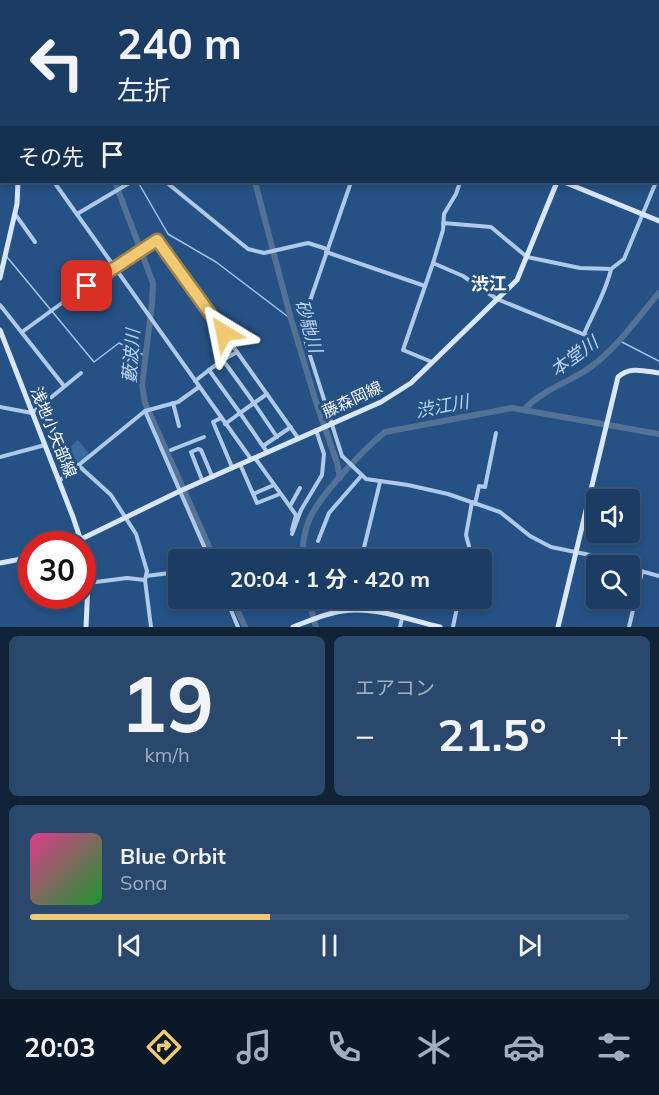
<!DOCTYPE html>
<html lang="ja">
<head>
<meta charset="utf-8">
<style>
	body { margin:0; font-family:Mulish,"Noto Sans JP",sans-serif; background:#29486c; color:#f1f3f6; height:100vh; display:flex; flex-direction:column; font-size:22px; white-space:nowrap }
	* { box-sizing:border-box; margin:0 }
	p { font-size:20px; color:#a0aebe }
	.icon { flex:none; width:33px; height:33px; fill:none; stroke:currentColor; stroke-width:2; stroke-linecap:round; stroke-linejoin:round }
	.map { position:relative; height:627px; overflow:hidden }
	.details { display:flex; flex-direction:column; gap:9px; padding:9px; background:#0f2236; flex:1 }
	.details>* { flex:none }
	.top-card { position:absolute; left:0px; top:0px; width:660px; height:183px; box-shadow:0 3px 9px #0003,0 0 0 2px #3a5678; background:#1c3d63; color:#f1f3f6; overflow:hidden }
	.tools { position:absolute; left:586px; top:489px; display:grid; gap:12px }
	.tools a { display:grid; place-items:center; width:54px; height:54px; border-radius:6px; background:#1c3d63; box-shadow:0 3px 9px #0003,0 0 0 2px #3a5678; font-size:30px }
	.speed { position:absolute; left:18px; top:531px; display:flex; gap:12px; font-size:30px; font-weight:700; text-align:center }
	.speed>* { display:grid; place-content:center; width:78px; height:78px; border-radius:50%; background:#1c3d63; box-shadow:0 3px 9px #0003,0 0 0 2px #3a5678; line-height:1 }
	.speed .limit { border:9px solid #d22; background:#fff; color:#111 }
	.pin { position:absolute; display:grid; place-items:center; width:51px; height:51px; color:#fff; margin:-26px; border-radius:12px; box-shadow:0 3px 9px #0006 }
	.me { position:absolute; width:66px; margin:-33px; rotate:325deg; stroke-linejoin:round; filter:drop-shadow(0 0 4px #0008) }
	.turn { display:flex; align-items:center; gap:21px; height:126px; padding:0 18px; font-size:27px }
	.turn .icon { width:78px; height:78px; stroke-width:2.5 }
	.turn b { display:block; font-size:42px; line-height:51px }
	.then { display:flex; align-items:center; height:57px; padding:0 18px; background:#0003; gap:12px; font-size:22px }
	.big { font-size:45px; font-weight:700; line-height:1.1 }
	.details .card { flex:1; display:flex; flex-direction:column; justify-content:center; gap:9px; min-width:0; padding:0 21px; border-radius:9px; background:#29486c }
	.details .dial { align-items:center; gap:0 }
	.dial b { font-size:78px; line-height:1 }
	.song { display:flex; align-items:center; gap:18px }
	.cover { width:72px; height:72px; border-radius:9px; background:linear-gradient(135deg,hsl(330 70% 55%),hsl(130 70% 35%)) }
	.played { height:6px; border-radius:3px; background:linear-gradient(90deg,#f1c973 40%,#3a5678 40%) }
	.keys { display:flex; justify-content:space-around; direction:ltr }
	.heat { display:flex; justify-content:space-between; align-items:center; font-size:33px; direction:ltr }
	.details .tiles { flex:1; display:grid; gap:9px; grid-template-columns:1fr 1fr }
	.card:last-child { grid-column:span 2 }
	.trip { position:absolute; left:168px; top:549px; width:324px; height:60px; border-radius:6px; background:#1c3d63; box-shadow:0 3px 9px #0003,0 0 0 2px #3a5678; font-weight:700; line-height:60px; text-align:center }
	.menu { display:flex; height:96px; justify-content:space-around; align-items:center; background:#0b1828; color:#a0aebe }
	.menu .icon { width:42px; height:42px }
	.menu .active { color:#f1c973 }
	.menu b { font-size:27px; color:#f1f3f6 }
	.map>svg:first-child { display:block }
	.green { fill:#3a6ba0 }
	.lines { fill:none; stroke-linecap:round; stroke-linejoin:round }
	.stream { stroke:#a3c5e8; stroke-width:1.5 }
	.river { stroke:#537296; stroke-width:6 }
	.street { stroke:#aecae8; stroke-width:4 }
	.secondary { stroke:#d8e6f7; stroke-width:5 }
	.route-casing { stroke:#9d834b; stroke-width:15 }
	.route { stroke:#f1c973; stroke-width:10 }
	.labels { text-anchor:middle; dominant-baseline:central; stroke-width:6; stroke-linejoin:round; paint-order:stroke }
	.street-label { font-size:16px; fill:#fff; stroke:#255184 }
	.neighbourhood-label { font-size:18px; font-weight:bold; fill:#fff; stroke:#255184 }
	.water-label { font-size:18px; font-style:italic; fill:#bad4ef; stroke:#255184 }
</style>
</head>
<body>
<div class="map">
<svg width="659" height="627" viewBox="0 0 659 627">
	<rect width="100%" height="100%" fill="#255184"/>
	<!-- green -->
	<path class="green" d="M78,440l11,14 -12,10 -11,-13z"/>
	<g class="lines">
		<!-- stream -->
		<g class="stream">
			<path d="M75,0l2,2"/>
			<path d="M0,53h2"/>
			<path d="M138,182l30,52 48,28 75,57"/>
			<path d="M7,257l87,105 25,-19 27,13"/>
			<path d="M618,340l41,21"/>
		</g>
		<!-- river -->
		<g class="river">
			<path d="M116,2l1,-2"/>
			<path d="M240,2l1,-2"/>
			<path d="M115,182l38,101 -1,21 -10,81 3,18 70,157"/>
			<path d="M255,182l36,137 25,83 21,61 3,15"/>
			<path d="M525,409c18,-20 46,-27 67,-43 26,-19 46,-49 67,-73"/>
			<path d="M303,560c-1,-15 1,-29 7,-42 11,-24 54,-69 75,-86l127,-24 147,26"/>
			<path d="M232,598l13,29"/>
			<path d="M308,598l8,29"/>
		</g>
		<!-- street -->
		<g class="street">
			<path d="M8,0l1,2"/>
			<path d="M298,2l1,-2"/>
			<path d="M414,2l1,-2"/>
			<path d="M658,176l1,-1"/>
			<path d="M54,182l197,277"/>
			<path d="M166,182l82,67 16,4 44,-10 19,6"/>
			<path d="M351,182l-50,145 41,129 24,23 42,6 40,9 52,18 30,24 21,11 73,15 3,4"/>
			<path d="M15,214l20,28"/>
			<path d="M77,214l54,-32"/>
			<path d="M443,223l48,4 36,30 53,11 31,1 13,-10 32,-77"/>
			<path d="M326,252l99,34"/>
			<path d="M433,263l30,13 34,23 98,40"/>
			<path d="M0,305l64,81"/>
			<path d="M22,332l51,-37 84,-56 141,199"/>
			<path d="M584,334c9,-21 22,-42 27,-65"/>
			<path d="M223,360l14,-8"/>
			<path d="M432,362l-29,-12 30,-87 10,-33 1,-16 12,-20 4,-12"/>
			<path d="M209,370l14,-10 31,43 13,-9"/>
			<path d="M195,381l14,-11 31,43 14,-10 23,34"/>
			<path d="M173,403l6,23"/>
			<path d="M0,407l32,6 49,-40"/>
			<path d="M145,411l65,149"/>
			<path d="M221,418l-8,4 19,45"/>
			<path d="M225,424l15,-11 27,39"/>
			<path d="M263,446l28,-19"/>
			<path d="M171,450l33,-13"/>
			<path d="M0,457l45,-12"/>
			<path d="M255,458l41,57 -4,15"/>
			<path d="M240,464l17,39 23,-9"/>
			<path d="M78,465l33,30 25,39 11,37 -2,9 6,47"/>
			<path d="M202,480l-11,-28 7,-3 3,1 11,26"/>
			<path d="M59,481l86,-70 33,-9 21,-15"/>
			<path d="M253,494l21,-9"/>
			<path d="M475,504l4,-18 6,1 11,-54"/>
			<path d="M290,506l10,-18"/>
			<path d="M292,534l9,-24 21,-35 2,-21 -8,-24"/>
			<path d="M318,541l11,-28 33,-38"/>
			<path d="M361,560l19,-78"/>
			<path d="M470,560l1,-6 -5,-19 6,-33"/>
			<path d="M630,568l29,8"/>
			<path d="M146,576l32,-4"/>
			<path d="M88,583l39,-5 18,2"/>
			<path d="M226,598l12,29"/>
			<path d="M351,598v4l15,3 10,7"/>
			<path d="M400,627l2,-9"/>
			<path d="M453,627l6,-29"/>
			<path d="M629,627l13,-55"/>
		</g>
		<!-- secondary -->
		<g class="secondary">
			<path d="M528,0l4,2"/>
			<path d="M112,2l1,-2"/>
			<path d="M629,2v-2"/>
			<path d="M658,47h1"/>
			<path d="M0,128l2,-1"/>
			<path d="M0,137l2,2"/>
			<path d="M564,182l95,39"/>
			<path d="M0,278l17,-74 1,-22"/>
			<path d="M0,330l73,187 9,27"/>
			<path d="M71,544l109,-53 201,-89 30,-19 106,-103 40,-98"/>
			<path d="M82,549l6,34 -2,44"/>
			<path d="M0,563l32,-6"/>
			<path d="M293,627c16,-6 33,-14 50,-16 31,-5 66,9 97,16"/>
			<path d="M558,627l60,-250c12,-11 26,-6 41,-4"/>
		</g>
	</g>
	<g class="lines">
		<defs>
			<path id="route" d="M87,286l70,-46 67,93"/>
		</defs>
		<!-- route casing -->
		<use href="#route" class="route-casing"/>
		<!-- route -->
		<use href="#route" class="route"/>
	</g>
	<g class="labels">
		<!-- street labels -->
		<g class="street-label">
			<text transform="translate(352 399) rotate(-25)">藤森岡線</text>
			<text transform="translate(54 432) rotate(68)">浅地小矢部線</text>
		</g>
		<!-- neighbourhood labels -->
		<g class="neighbourhood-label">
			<text x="489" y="283">渋江</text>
		</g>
		<!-- water labels -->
		<g class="water-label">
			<text transform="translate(309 326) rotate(74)">砂馳川</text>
			<text transform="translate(131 356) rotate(-86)">藪波川</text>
			<text transform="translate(574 356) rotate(-36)">本堂川</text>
			<text transform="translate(442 406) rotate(-11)">渋江川</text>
		</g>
	</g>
</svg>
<div class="tools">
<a><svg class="icon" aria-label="sound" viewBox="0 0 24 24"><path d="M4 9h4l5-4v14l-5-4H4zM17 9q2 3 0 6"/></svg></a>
<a><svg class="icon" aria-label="search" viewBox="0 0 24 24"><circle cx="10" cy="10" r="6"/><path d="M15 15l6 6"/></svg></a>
</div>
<div class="speed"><div class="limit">30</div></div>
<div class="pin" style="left:87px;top:286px;background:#d93025"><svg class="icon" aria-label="arrive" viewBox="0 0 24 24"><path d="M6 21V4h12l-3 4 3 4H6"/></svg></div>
<svg class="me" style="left:224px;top:333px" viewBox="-20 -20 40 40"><path d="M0-17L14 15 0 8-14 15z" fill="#f1c973" stroke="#fff" stroke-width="4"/></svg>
<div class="trip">20:04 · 1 分 · 420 m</div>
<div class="top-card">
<div class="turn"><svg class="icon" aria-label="left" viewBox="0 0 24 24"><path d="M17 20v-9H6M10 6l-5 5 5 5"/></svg><div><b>240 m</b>左折</div></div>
<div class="then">その先<svg class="icon" aria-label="arrive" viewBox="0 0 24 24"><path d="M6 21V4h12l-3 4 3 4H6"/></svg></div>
</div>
</div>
<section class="details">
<div class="tiles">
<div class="card dial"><b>19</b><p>km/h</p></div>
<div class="card"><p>エアコン</p>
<div class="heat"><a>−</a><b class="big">21.5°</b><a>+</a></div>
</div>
<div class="card">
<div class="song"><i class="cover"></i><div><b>Blue Orbit</b><p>Sona</p></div></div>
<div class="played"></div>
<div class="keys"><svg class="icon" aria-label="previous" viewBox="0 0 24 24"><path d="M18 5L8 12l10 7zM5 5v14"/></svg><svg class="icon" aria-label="pause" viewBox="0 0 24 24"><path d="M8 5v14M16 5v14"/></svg><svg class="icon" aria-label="next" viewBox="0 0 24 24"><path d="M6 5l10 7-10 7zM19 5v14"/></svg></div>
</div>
</div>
</section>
<nav class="menu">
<b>20:03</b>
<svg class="icon active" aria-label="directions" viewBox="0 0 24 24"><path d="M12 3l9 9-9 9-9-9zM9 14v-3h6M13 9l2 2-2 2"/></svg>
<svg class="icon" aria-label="music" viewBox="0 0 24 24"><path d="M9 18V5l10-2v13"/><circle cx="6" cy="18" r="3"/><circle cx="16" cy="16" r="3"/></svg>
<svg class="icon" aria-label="phone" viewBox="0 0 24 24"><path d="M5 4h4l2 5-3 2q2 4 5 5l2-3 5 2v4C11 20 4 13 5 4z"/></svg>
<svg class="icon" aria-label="climate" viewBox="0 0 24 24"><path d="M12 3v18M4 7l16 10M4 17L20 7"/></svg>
<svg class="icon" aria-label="car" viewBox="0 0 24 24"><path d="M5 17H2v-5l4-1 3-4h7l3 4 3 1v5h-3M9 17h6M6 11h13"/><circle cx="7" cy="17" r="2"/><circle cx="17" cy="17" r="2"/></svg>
<svg class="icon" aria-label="filters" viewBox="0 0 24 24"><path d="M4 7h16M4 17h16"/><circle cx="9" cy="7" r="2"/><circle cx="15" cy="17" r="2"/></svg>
</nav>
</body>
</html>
